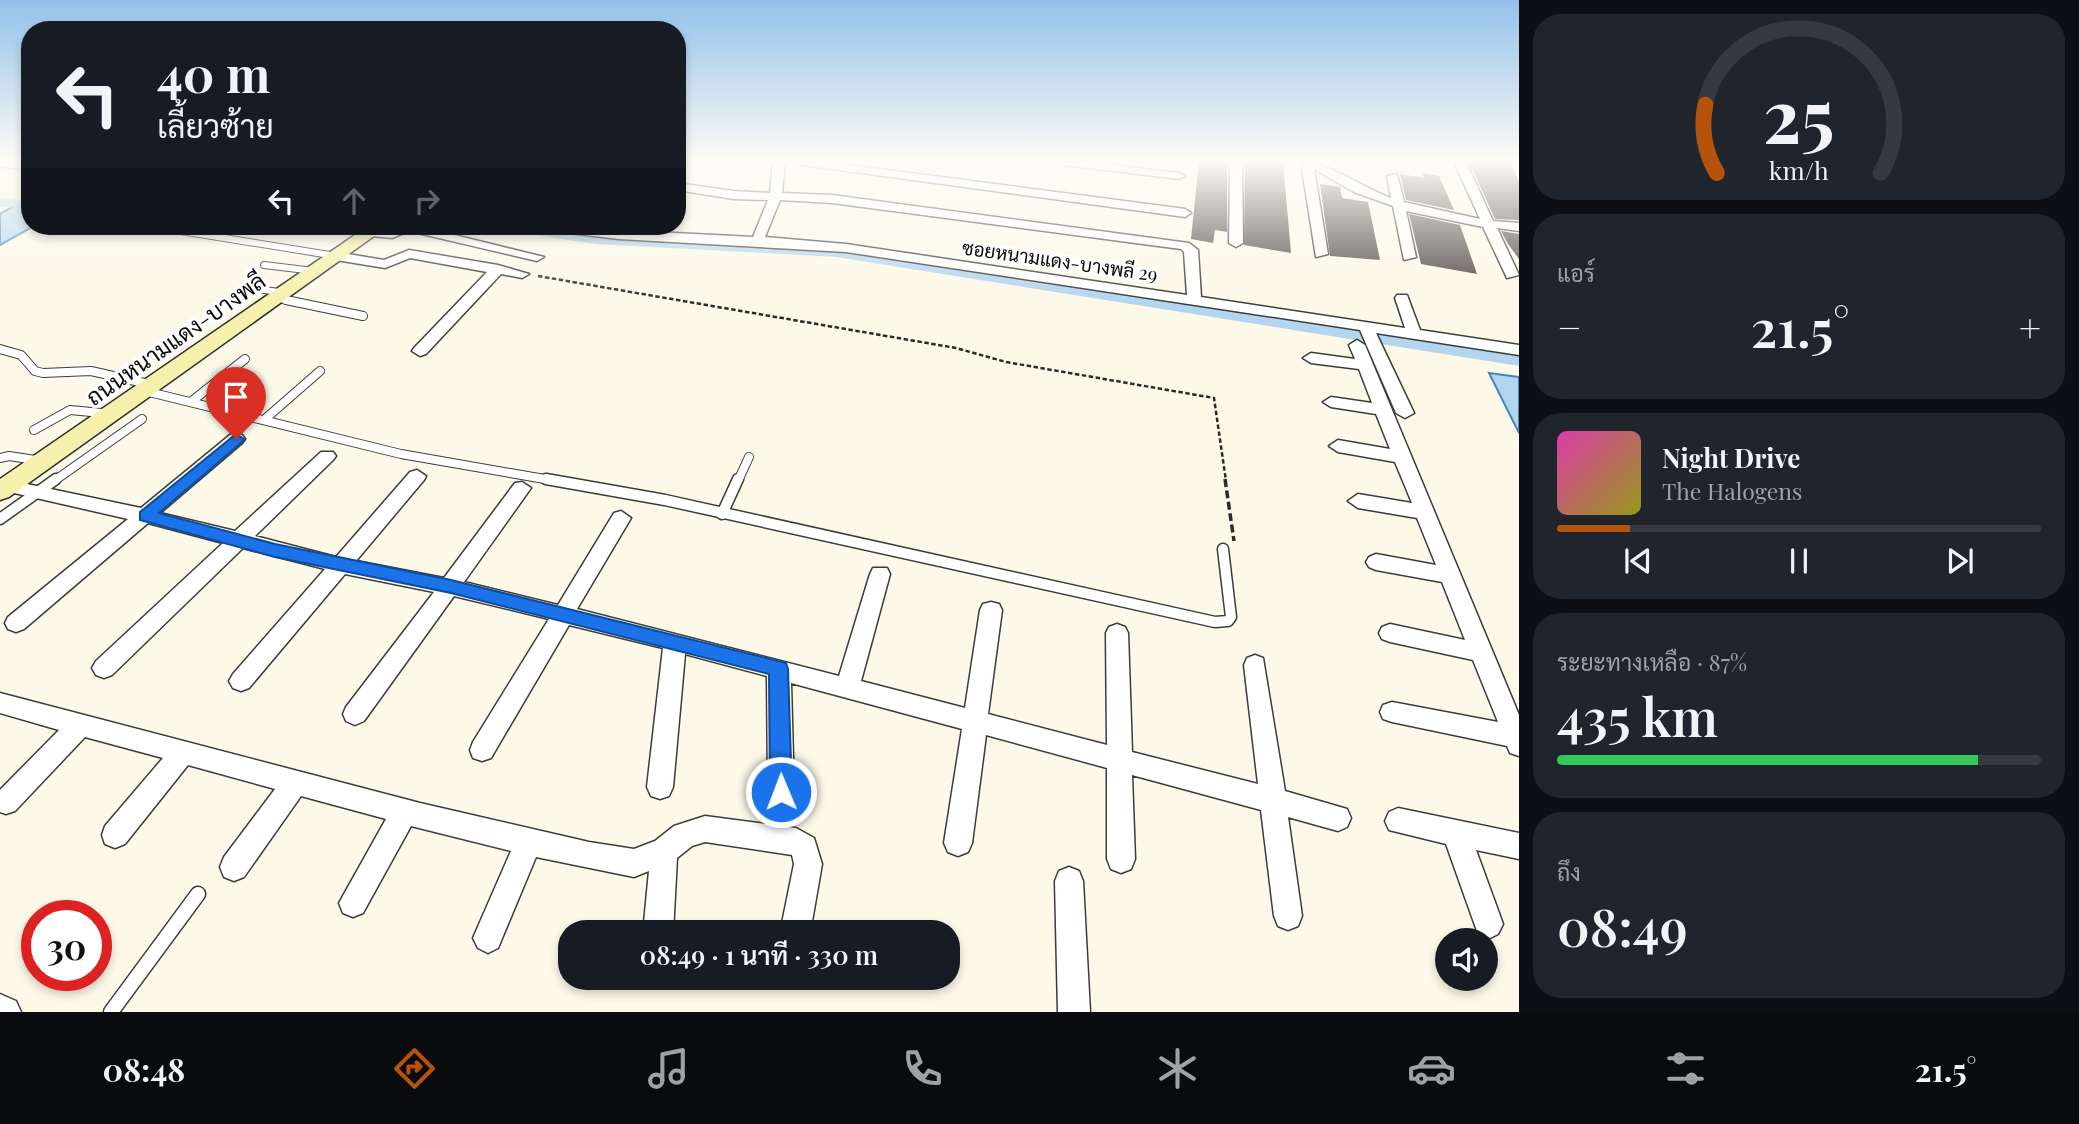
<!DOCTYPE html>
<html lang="th">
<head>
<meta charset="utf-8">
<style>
	body { margin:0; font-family:"Playfair Display",Sarabun,serif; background:#20242c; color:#f1f3f6; height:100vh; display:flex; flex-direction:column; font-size:26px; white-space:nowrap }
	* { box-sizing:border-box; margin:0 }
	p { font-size:23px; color:#9ea1a6 }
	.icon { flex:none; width:38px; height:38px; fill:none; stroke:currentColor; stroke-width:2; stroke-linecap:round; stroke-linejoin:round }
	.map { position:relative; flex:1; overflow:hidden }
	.sheet { display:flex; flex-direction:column; gap:14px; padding:14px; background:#0d0f14; width:560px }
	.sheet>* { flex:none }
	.banner { position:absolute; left:21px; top:21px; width:665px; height:214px; border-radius:28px; box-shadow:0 4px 10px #0003; background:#171b24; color:#f1f3f6; overflow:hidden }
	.fabs { position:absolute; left:1435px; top:928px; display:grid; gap:14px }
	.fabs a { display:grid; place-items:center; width:63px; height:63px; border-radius:50%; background:#171b24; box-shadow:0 4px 10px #0003; font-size:35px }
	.speed { position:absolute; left:21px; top:900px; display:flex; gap:14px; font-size:35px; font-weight:700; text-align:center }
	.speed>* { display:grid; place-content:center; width:91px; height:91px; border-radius:50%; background:#171b24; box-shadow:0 4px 10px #0003; line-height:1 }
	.speed .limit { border:10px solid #d22; background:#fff; color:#111 }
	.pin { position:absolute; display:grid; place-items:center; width:60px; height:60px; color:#fff; margin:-72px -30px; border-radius:50% 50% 50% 0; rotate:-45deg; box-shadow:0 0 7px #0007 }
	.pin .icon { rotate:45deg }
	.me { position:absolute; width:77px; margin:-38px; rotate:359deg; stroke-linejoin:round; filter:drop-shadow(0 0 5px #0008) }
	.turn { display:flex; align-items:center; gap:24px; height:147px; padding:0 21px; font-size:32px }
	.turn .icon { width:91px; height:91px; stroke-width:2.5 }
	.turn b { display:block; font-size:49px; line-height:60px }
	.lanes { display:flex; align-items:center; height:66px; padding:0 21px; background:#0003; justify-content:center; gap:35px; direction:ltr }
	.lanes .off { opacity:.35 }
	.big { font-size:52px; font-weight:600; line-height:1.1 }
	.sheet .widget { flex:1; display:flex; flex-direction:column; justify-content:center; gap:10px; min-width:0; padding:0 24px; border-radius:28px; background:#20242c }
	.sheet .dial { align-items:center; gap:0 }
	.dial svg { height:182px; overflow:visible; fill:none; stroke:#363941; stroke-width:7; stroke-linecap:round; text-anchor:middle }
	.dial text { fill:#f1f3f6; stroke:none }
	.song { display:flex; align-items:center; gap:21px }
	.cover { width:84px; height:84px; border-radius:10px; background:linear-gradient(135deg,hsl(320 70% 55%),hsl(60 70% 35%)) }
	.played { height:7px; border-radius:4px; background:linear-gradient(90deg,#b45309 15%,#363941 15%) }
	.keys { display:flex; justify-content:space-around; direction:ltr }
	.heat { display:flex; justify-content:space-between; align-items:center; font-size:38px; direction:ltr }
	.charge { height:10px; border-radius:5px; background:linear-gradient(90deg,#34c759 87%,#363941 0) }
	.trip { position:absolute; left:558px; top:920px; width:402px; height:70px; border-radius:28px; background:#171b24; box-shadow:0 4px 10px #0003; font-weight:600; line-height:70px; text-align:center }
	.tabs { display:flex; height:112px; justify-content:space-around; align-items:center; background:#090b0e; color:#9ea1a6 }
	.tabs .icon { width:49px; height:49px }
	.tabs .selected { color:#b45309 }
	.tabs b { font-size:32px; color:#f1f3f6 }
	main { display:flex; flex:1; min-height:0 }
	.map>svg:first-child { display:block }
	.water { fill:#b3d5ee; stroke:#4386bc; stroke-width:2 }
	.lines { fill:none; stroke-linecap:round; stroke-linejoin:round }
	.canal { fill:#b3d5ee; fill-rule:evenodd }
	.building { fill:#514b47 }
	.lane-far3-casing { stroke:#3c3c3c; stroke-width:8 }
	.lane-far2-casing { stroke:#3c3c3c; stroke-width:10 }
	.lane-far1-casing { stroke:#3c3c3c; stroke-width:13 }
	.lane-casing { stroke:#3c3c3c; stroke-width:17 }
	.street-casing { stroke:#3c3c3c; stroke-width:3 }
	.secondary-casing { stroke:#2b2b2b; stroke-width:3 }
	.path-far1 { stroke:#2b2b2b; stroke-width:2.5; stroke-dasharray:4.5 2.5; stroke-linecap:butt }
	.path { stroke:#2b2b2b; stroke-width:3.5; stroke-dasharray:8 3.5; stroke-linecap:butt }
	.lane-far3 { stroke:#fff; stroke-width:6 }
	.lane-far2 { stroke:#fff; stroke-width:8 }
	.lane-far1 { stroke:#fff; stroke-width:10 }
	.lane { stroke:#fff; stroke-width:14 }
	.street { fill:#fff; fill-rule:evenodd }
	.secondary { fill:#f5f0ab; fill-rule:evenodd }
	.route { fill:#1a73e8; stroke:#114b97; stroke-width:2 }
	.labels { text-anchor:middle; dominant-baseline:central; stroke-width:7; stroke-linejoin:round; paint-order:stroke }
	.far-street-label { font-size:19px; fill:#090909; stroke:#fff }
	.street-label { font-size:23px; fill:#090909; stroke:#fff }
</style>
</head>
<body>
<main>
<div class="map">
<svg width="1519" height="1012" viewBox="0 0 1519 1012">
	<rect width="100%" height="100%" fill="#fcf9e9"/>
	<!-- water -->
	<g class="water">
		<path d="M30,197v29h4l-34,19v-31z"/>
		<path d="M1489,373l30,4v56z"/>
	</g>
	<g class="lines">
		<!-- canal -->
		<g class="canal">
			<path d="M0,198l30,4v8l-30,-4z"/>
			<path d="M496,226h30l70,10 240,13 683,107v10l-683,-109 -240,-13 -94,-14z"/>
		</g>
	</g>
	<!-- building -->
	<g class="building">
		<path d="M1199,162h28v70l-12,-2 -2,13 -22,-4z"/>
		<path d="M1245,162h38l8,91 -47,-8z"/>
		<path d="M1469,162h39l4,3 7,16v39l-24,-1z"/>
		<path d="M1422,173l17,3 15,34 -48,-10 -6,-26 24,4z"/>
		<path d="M1320,184l20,3 2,11 26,4 12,58 -50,-4z"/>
		<path d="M1409,214l51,11 17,49 -56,-10z"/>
		<path d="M1501,231l18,3v25l-11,-15z"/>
	</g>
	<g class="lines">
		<defs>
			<g id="lane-far3">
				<path d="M0,164l30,3"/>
				<path d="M150,226l186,30"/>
				<path d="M264,265l50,6"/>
				<path d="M245,287l40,6"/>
				<path d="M277,298l17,4"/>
			</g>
			<g id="lane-far2">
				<path d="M286,300l77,16"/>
				<path d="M0,349l21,6 14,16 8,2 48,-2 62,14"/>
				<path d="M145,391l256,63 155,27"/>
				<path d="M192,401l53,-42"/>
				<path d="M265,419l55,-48"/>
				<path d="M34,430l36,-20 42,4"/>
				<path d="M0,458l9,-2 33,5"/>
				<path d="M54,481l88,-62"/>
				<path d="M738,481l11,-24"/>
			</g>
			<g id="lane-far1">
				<path d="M546,479l119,21 550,122 13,-1 3,-4 -8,-68"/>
				<path d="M722,514l16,-35"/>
				<path d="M0,519l56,-40"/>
			</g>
			<path id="lane" d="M111,1012l87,-118"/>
			<g id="street">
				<path d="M773,162h12l-3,31 50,2 357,48 9,7 3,47 204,31 -10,-30 2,-3h10l13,35 99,15v10l-143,-22 38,80 -9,5 -9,-5 -36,-83 -514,-78 -227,-13 -75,-9 -6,-4 215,11 15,-37 -34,-1 -57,-9v-7l57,8 36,2zM780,200l52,3 349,46 3,3 3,43 -341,-51 -81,-7z"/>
				<path d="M796,162h31l358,47 6,4 -6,4 -383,-52z"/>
				<path d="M1057,162h33l89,11 6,3 -6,3 -116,-14z"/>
				<path d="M1230,162h12l1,81 -7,4 -7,-4z"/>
				<path d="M1304,162c23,0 62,27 87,36l-4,-22 10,-2 7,28 76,17 -26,-57h12l27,59 26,2v8l-22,-3 22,47 -12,3 -24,-51 -77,-16 10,46 -12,3 -11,-54 -39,-14 -40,-23 14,85 -12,3 -14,-88z"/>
				<path d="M339,226h31l20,4 6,-4h22l126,31 -7,4 -128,-30 -17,7 -21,-2z"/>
				<path d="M409,250l89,15 31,9 -7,4 -21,-4 -75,80 -6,2 -8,-5 2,-3 73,-76 -77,-14 -25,10 -49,-8 -7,-4 7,-4 48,8z"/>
				<path d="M1357,340l8,5 154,370v41l-9,-3 -3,-7 -115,-24 -9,-3 -3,-7 3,-7 9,-3 106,20 -25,-62 -83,-18 -8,-3 -3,-6 3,-6 8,-3 75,16 -23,-58 -66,-12 -7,-3 -3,-5 3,-5 7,-3 60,11 -19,-47 -59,-10 -10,-7 10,-7 54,9 -17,-41 -57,-10 -9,-6 9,-6 52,9 -14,-35 -45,-7 -8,-5 8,-5 41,6 -13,-34 -48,-6 -8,-5 8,-5 44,6 -6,-14z"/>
				<path d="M236,433l6,2 3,4 -3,4 -82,70 75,18 86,-79h12l3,4 -3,4 -78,76 81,21 74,-85 7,-2 9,6 -2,4 -68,81 88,17 71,-95 7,-1 9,6 -67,94 94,23 56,-92 7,-2 10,7 -54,91 262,67 31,-102 3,-6h14l3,6 -29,107 104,27 15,-98 3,-6 8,-2 8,2 3,6 -14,104 119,31 -1,-112 3,-6 8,-3 8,3 3,6 4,119 126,32 -14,-119 3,-7 8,-3 8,3 22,133 62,18 4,9 -4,9 -9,4 -50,-14 14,99 -4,10 -10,4 -10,-4 -4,-10 -13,-106 -129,-35 3,84 -4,10 -10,4 -10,-4 -4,-10v-91l-121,-33 -14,108 -4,9 -10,4 -10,-4 -4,-9 18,-114 -171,-46 3,109 -4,9 -9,3 -9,-3 -4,-9 -1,-116 -82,-22 -12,133 -4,9 -9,3 -9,-3 -4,-9 16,-139 -94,-23 -78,133 -9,3 -9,-3 -3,-8 3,-8 76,-123 -95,-23 -90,125 -9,4 -9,-4 -3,-7 3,-7 88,-115 -89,-18 -96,114 -8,3 -8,-3 -4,-7 4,-7 92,-105 -82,-21 -131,127 -8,3 -8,-3 -4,-7 4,-7 127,-118 -75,-20 -124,106 -8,3 -8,-3 -3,-6 3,-6 120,-98 -127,-29v-8l7,-2 133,28 89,-73z"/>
				<path d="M0,693l420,110 169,39 45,7 21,-8 19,-15 31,-10 91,12 18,10 8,26 -12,69h-30l14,-69 -2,-9 -87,-13 -13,4 -15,12 -4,75h-30l6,-62 -15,6 -98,-20 -38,91 -10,5 -10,-5 -5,-10 38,-87 -100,-25 -48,87 -10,4 -10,-4 -4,-10 47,-84 -85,-23 -57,81 -10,4 -10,-4 -4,-10 4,-10 51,-68 -87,-24 -63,79 -10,4 -10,-4 -3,-9 3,-9 58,-68 -78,-21 -70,74 -9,3 -6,-2v-22l59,-60 -59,-17z"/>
				<path d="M1398,808l121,25v26l-43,-9 27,74 -5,10 -10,5 -10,-5 -32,-90 -57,-14 -4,-9 4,-9z"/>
				<path d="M1069,867l10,4 4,10 7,131h-32l-3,-131 4,-10z"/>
				<path d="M0,994l16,7 5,11h-21z"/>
			</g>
			<path id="secondary" d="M368,226h20l-379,271 -9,3v-21z"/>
		</defs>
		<!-- lane-far3 casing -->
		<use href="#lane-far3" class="lane-far3-casing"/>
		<!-- lane-far2 casing -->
		<use href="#lane-far2" class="lane-far2-casing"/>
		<!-- lane-far1 casing -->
		<use href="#lane-far1" class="lane-far1-casing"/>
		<!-- lane casing -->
		<use href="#lane" class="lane-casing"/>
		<!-- street casing -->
		<use href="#street" class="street-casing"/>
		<!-- secondary casing -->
		<use href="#secondary" class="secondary-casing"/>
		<!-- path-far1 -->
		<path class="path-far1" d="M538,276l418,72 50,14 208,36 12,83"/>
		<!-- path -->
		<path class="path" d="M1225,479l9,62"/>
		<!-- lane-far3 -->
		<use href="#lane-far3" class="lane-far3"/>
		<!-- lane-far2 -->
		<use href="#lane-far2" class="lane-far2"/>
		<!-- lane-far1 -->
		<use href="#lane-far1" class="lane-far1"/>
		<!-- lane -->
		<use href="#lane" class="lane"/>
		<!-- street -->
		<use href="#street" class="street"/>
		<!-- secondary -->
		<use href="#secondary" class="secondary"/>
	</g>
	<!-- sky -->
	<linearGradient id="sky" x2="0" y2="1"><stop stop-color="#93c1ea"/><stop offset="0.53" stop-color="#fefcf5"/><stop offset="1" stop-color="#fefcf5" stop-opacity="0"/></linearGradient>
	<rect width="1519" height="304" fill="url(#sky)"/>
	<!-- route -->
	<path class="route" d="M236,434l8,5 -2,3 -83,71 116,31 176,36 335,83 2,6 4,123 -4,8 -7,2 -8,-2 -3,-8 -1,-118 -318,-81 -176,-36 -135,-37v-8z"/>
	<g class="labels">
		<!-- far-street labels -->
		<g class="far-street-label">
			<text transform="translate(1060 260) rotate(8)">ซอยหนามแดง-บางพลี 29</text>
		</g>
		<!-- street labels -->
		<g class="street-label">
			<text transform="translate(175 338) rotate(-35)">ถนนหนามแดง-บางพลี</text>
		</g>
	</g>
</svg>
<div class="fabs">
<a><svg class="icon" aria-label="sound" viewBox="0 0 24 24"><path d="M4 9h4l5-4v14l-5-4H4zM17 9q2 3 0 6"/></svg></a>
</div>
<div class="speed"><div class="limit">30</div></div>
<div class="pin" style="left:236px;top:439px;background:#d93025"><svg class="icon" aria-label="arrive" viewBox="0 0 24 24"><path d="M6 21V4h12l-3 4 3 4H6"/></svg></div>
<svg class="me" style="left:781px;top:792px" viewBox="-20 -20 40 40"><circle r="17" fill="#1a73e8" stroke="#fff" stroke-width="3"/><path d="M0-11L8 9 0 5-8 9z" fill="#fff"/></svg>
<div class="trip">08:49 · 1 นาที · 330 m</div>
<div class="banner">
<div class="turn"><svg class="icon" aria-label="left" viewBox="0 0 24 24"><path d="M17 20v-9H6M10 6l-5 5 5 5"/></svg><div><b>40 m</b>เลี้ยวซ้าย</div></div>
<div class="lanes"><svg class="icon" aria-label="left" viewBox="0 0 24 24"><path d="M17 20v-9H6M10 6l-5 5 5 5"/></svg><svg class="icon off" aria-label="ahead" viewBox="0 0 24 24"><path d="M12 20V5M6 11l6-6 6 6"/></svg><svg class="icon off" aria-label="right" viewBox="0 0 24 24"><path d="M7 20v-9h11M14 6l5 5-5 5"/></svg></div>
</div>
</div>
<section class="sheet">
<div class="widget dial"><svg viewBox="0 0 100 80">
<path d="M14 69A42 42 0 1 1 86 69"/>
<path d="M14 69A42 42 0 0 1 9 39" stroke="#b45309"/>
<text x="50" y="56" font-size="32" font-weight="700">25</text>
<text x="50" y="72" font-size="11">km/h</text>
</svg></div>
<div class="widget"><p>แอร์</p>
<div class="heat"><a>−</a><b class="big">21.5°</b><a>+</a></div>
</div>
<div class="widget">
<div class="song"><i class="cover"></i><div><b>Night Drive</b><p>The Halogens</p></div></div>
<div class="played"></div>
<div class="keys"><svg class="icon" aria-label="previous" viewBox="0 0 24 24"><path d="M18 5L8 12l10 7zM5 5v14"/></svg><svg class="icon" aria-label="pause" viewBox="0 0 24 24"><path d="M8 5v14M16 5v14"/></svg><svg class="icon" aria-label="next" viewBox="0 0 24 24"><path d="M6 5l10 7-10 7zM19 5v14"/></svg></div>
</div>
<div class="widget"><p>ระยะทางเหลือ · 87%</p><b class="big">435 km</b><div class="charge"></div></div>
<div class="widget"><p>ถึง</p><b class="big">08:49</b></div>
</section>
</main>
<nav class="tabs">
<b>08:48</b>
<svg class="icon selected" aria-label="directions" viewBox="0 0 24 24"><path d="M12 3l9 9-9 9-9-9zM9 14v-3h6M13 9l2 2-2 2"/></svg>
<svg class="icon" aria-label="music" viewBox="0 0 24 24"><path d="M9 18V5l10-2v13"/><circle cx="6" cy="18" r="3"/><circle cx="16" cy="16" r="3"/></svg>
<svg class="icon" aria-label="phone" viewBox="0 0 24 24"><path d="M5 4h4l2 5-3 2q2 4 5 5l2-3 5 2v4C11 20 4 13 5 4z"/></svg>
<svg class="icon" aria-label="climate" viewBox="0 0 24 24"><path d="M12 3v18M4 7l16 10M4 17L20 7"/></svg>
<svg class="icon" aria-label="car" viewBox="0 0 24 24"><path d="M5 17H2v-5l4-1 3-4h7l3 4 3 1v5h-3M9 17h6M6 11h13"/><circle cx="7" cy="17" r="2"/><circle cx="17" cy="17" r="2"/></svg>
<svg class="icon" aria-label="filters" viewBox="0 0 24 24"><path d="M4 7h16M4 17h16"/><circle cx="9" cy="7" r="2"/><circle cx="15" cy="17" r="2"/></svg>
<b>21.5°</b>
</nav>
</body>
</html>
